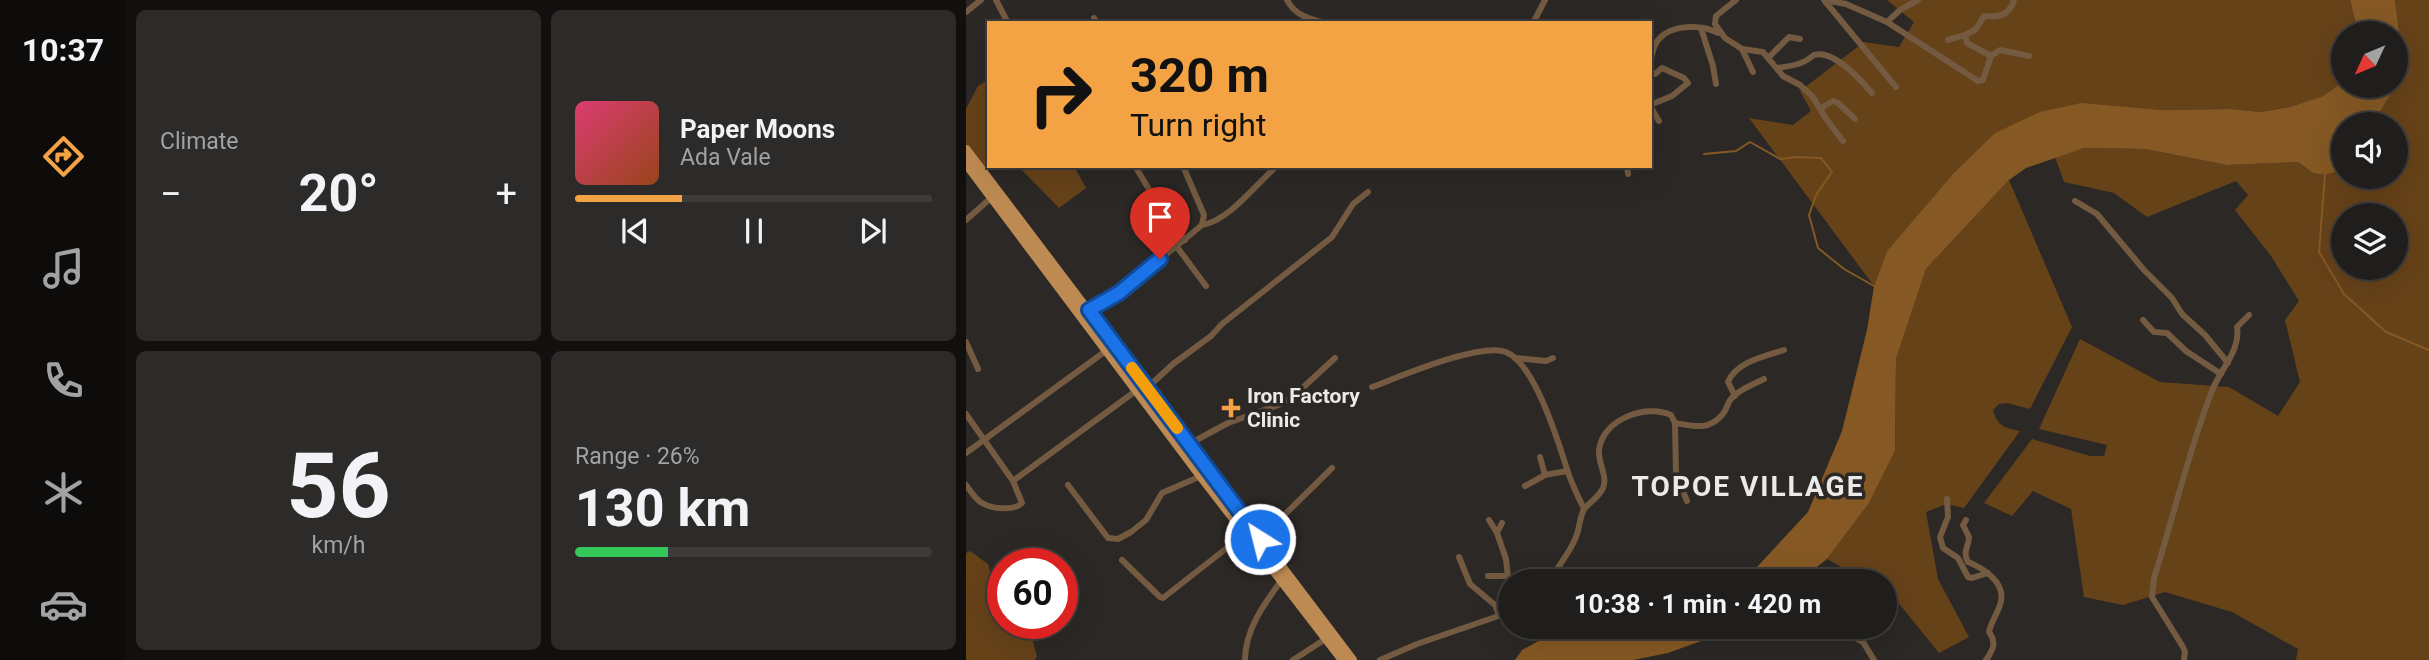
<!DOCTYPE html>
<html lang="en">
<head>
<meta charset="utf-8">
<style>
	body { margin:0; font-family:Roboto,sans-serif; background:#2d2b29; color:#f1f3f6; height:100vh; display:flex; flex-direction:column; font-size:26px; white-space:nowrap }
	* { box-sizing:border-box; margin:0 }
	p { font-size:23px; color:#a2a2a3 }
	.icon { flex:none; width:38px; height:38px; fill:none; stroke:currentColor; stroke-width:2; stroke-linecap:round; stroke-linejoin:round }
	.map { position:relative; flex:1; overflow:hidden }
	.details { display:flex; flex-direction:column; gap:10px; padding:10px; background:#12100f; width:840px }
	.details>* { flex:none }
	.banner { position:absolute; left:21px; top:21px; width:665px; height:147px; border-radius:0px; box-shadow:0 7px 28px #0002,0 0 0 2px #3d3c3b; background:#f4a344; color:#111; overflow:hidden }
	.needle { width:46px; rotate:226deg }
	.controls { position:absolute; left:1365px; top:21px; display:grid; gap:14px }
	.controls a { display:grid; place-items:center; width:77px; height:77px; border-radius:50%; background:#201e1c; box-shadow:0 7px 28px #0002,0 0 0 2px #3d3c3b; font-size:35px }
	.speed { position:absolute; left:21px; top:548px; display:flex; gap:14px; font-size:35px; font-weight:700; text-align:center }
	.speed>* { display:grid; place-content:center; width:91px; height:91px; border-radius:50%; background:#201e1c; box-shadow:0 7px 28px #0002,0 0 0 2px #3d3c3b; line-height:1 }
	.speed .limit { border:10px solid #d22; background:#fff; color:#111 }
	.pin { position:absolute; display:grid; place-items:center; width:60px; height:60px; color:#fff; margin:-72px -30px; border-radius:50% 50% 50% 0; rotate:-45deg; box-shadow:0 0 7px #0007 }
	.pin .icon { rotate:45deg }
	.me { position:absolute; width:77px; margin:-38px; rotate:324deg; stroke-linejoin:round; filter:drop-shadow(0 0 5px #0008) }
	.turn { display:flex; align-items:center; gap:24px; height:147px; padding:0 28px; font-size:32px }
	.turn .icon { width:91px; height:91px; stroke-width:2.5 }
	.turn b { display:block; font-size:49px; line-height:60px }
	.big { font-size:52px; font-weight:700; line-height:1.1 }
	.details .widget { flex:1; display:flex; flex-direction:column; justify-content:center; gap:10px; min-width:0; padding:0 24px; border-radius:10px; background:#2d2b29 }
	.details .dial { align-items:center; gap:0 }
	.dial b { font-size:91px; line-height:1 }
	.song { display:flex; align-items:center; gap:21px }
	.cover { width:84px; height:84px; border-radius:10px; background:linear-gradient(135deg,hsl(340 70% 55%),hsl(20 70% 35%)) }
	.played { height:7px; border-radius:4px; background:linear-gradient(90deg,#f4a344 30%,#3d3c3b 30%) }
	.keys { display:flex; justify-content:space-around; direction:ltr }
	.heat { display:flex; justify-content:space-between; align-items:center; font-size:38px; direction:ltr }
	.charge { height:10px; border-radius:5px; background:linear-gradient(90deg,#34c759 26%,#3d3c3b 0) }
	.details .tiles { flex:1; display:grid; gap:10px; grid-template-columns:repeat(2,1fr) }
	.trip { position:absolute; left:532px; top:569px; width:399px; height:70px; border-radius:35px; background:#201e1c; box-shadow:0 7px 28px #0002,0 0 0 2px #3d3c3b; font-weight:700; line-height:70px; text-align:center }
	main { display:flex; flex:1; min-height:0 }
	.menu { display:flex; flex-direction:column; width:126px; justify-content:space-around; align-items:center; background:#0d0c0b; color:#a2a2a3 }
	.menu .icon { width:49px; height:49px }
	.menu .on { color:#f4a344 }
	.menu b { font-size:32px; color:#f1f3f6 }
	.map>svg:first-child { display:block }
	.green { fill:#664219; fill-rule:evenodd }
	.water { fill:#865924 }
	.lines { fill:none; stroke-linecap:round; stroke-linejoin:round }
	.stream { stroke:#865924; stroke-width:2 }
	.minor { stroke:#735a41; stroke-width:6 }
	.primary { stroke:#be8a53; stroke-width:10 }
	.route-casing { stroke:#114b97; stroke-width:18 }
	.route { stroke:#1a73e8; stroke-width:12 }
	.slow { stroke:#f59e0b; stroke-width:12 }
	.poi-dot { fill:#f4a344; stroke:#2b2826; stroke-width:2.5 }
	.labels { text-anchor:middle; dominant-baseline:central; stroke-width:7; stroke-linejoin:round; paint-order:stroke }
	.poi-label { font-size:21px; font-weight:bold; fill:#eceae8; stroke:#2b2826; text-anchor:start }
	.district-label { font-size:28px; font-weight:bold; letter-spacing:2px; fill:#eceae8; stroke:#2b2826 }
</style>
</head>
<body>
<main>
<nav class="menu">
<b>10:37</b>
<svg class="icon on" aria-label="directions" viewBox="0 0 24 24"><path d="M12 3l9 9-9 9-9-9zM9 14v-3h6M13 9l2 2-2 2"/></svg>
<svg class="icon" aria-label="music" viewBox="0 0 24 24"><path d="M9 18V5l10-2v13"/><circle cx="6" cy="18" r="3"/><circle cx="16" cy="16" r="3"/></svg>
<svg class="icon" aria-label="phone" viewBox="0 0 24 24"><path d="M5 4h4l2 5-3 2q2 4 5 5l2-3 5 2v4C11 20 4 13 5 4z"/></svg>
<svg class="icon" aria-label="climate" viewBox="0 0 24 24"><path d="M12 3v18M4 7l16 10M4 17L20 7"/></svg>
<svg class="icon" aria-label="car" viewBox="0 0 24 24"><path d="M5 17H2v-5l4-1 3-4h7l3 4 3 1v5h-3M9 17h6M6 11h13"/><circle cx="7" cy="17" r="2"/><circle cx="17" cy="17" r="2"/></svg>
</nav>
<section class="details">
<div class="tiles">
<div class="widget"><p>Climate</p>
<div class="heat"><a>−</a><b class="big">20°</b><a>+</a></div>
</div>
<div class="widget">
<div class="song"><i class="cover"></i><div><b>Paper Moons</b><p>Ada Vale</p></div></div>
<div class="played"></div>
<div class="keys"><svg class="icon" aria-label="previous" viewBox="0 0 24 24"><path d="M18 5L8 12l10 7zM5 5v14"/></svg><svg class="icon" aria-label="pause" viewBox="0 0 24 24"><path d="M8 5v14M16 5v14"/></svg><svg class="icon" aria-label="next" viewBox="0 0 24 24"><path d="M6 5l10 7-10 7zM19 5v14"/></svg></div>
</div>
<div class="widget dial"><b>56</b><p>km/h</p></div>
<div class="widget"><p>Range · 26%</p><b class="big">130 km</b><div class="charge"></div></div>
</div>
</section>
<div class="map">
<svg width="1463" height="660" viewBox="0 0 1463 660">
	<rect width="100%" height="100%" fill="#2b2826"/>
	<!-- green -->
	<g class="green">
		<path d="M921,0h463l8,33h-15v49l-20,14 -33,11 -31,5 -28,-3 -71,1 -208,65 -65,76 -13,35 -125,-168 44,7 18,-14 -11,-20 64,-49 35,5 15,-25z"/>
		<path d="M1429,0h34v660h-133l2,-11 -66,-37 -67,-20 -42,13 -39,-8 -13,-88 -38,-18 -21,25 -28,-13 48,-64 58,17h14l3,-11 -68,-16 41,-90 80,43 69,5 49,29 22,-34 -15,-62 14,-19 -28,-45 -36,-46 13,-15 -12,-14 -89,36 -33,-24 -50,-11 -9,-25 29,-9 61,1 82,16 71,-3 15,11 12,2 14,-4 4,-5v11h53v-53h-23l31,-54zM1377,215h53v53h-53z"/>
		<path d="M23,79v87h8l-14,7 -17,-23v-41l12,-23z"/>
		<path d="M52,166h56l12,22 -27,20z"/>
		<path d="M1043,180l63,147 -42,82 -23,-6 -8,1 -6,6c4,16 12,18 27,21l-56,77 -17,-4 -21,8 12,67 31,58 -30,16 -47,-58 -7,-5v-9h-18l-40,-22 42,-56 26,-52 1,-92 30,-90z"/>
		<path d="M4,551l18,13 7,25 8,7v27h25l9,34 -3,3h-68v-107z"/>
	</g>
	<!-- water -->
	<g class="water">
		<path d="M1384,0h45l9,70 -8,15v-52h-38z"/>
		<path d="M1377,82v4h52l-22,38h-30v42l-4,5 -14,4 -12,-2 -15,-11 -71,3 -82,-16 -61,-1 -58,20 -17,12 -83,89 -30,90 -1,92 -26,52 -42,56 -28,22h-55l64,-69 34,-81 25,-101 7,-44 13,-35 65,-76 43,-42 45,-21 41,-9 79,7 71,-1 29,3 30,-5 33,-11z"/>
		<path d="M598,627l1,-1 168,1 -7,5 -58,21 -35,7h-118l7,-10z"/>
	</g>
	<g class="lines">
		<!-- stream -->
		<g class="stream">
			<path d="M738,154l32,-3 14,-9 30,17 17,-2 24,1 11,14 -16,23 -7,20 9,33 26,21 30,17"/>
			<path d="M1359,174l-6,78 25,42 42,38 43,18"/>
		</g>
		<!-- minor -->
		<g class="minor">
			<path d="M30,0l12,23"/>
			<path d="M321,0c8,16 23,19 39,23"/>
			<path d="M770,0l-20,16 -1,8 10,14 17,11 21,3 20,24 17,9 13,12 11,19 19,25"/>
			<path d="M858,0l72,87"/>
			<path d="M859,0l21,4 41,18 13,-12 18,-10"/>
			<path d="M0,12l15,-12"/>
			<path d="M128,18l3,5"/>
			<path d="M921,22l91,59 5,-1 8,-24 -24,-13 -2,-8 -17,5"/>
			<path d="M567,23l12,-23"/>
			<path d="M735,28l12,38 3,18"/>
			<path d="M999,35l11,-6 8,-13c16,1 25,0 30,-16"/>
			<path d="M776,49l11,23"/>
			<path d="M1025,56l9,-6 29,6"/>
			<path d="M803,57l20,-20 11,2"/>
			<path d="M684,62c2,-7 3,-16 8,-22 13,-16 44,-16 60,-7"/>
			<path d="M812,68c9,-2 19,-2 27,-7 1,0 8,-5 9,-6 19,-6 47,25 58,38"/>
			<path d="M684,72l5,2 7,-6 22,10 4,5 -16,13 -22,9"/>
			<path d="M684,106l9,15"/>
			<path d="M855,110l3,-4 9,-5 5,2 17,16"/>
			<path d="M169,166l31,52 19,22"/>
			<path d="M661,166l1,8"/>
			<path d="M1109,201l22,13 47,56 28,28 10,16 23,21 23,28"/>
			<path d="M0,220l26,-23"/>
			<path d="M236,225c27,-4 54,-41 75,-59"/>
			<path d="M211,247l29,39"/>
			<path d="M123,310l30,-17 83,-68 2,-10 -21,-49"/>
			<path d="M1177,320l11,12 13,1 19,18 35,23"/>
			<path d="M0,342l12,27"/>
			<path d="M549,358l31,3 7,-3"/>
			<path d="M406,387c27,-10 108,-45 134,-35 29,12 52,89 61,117 4,14 11,27 17,40"/>
			<path d="M180,389l27,-25 38,-28 11,-12 110,-87 21,-33 15,-12"/>
			<path d="M769,396l-7,-14c8,-20 37,-26 56,-32"/>
			<path d="M0,414l47,67 9,22c-8,8 -30,6 -40,0 -7,-4 -11,-12 -16,-18"/>
			<path d="M709,423c19,3 33,8 47,-8 4,-4 5,-10 8,-15 8,-10 22,-15 34,-21"/>
			<path d="M223,444l39,-21 53,-19 15,-10 39,-36"/>
			<path d="M0,453l141,-103"/>
			<path d="M574,457l5,18"/>
			<path d="M47,481l124,-91"/>
			<path d="M102,485l40,53 10,1 13,-7 15,-12 16,-27 39,-17"/>
			<path d="M559,486l20,-11 22,-4"/>
			<path d="M981,499l1,18 -8,20 3,11 15,10 10,19 4,1 16,-5"/>
			<path d="M523,520l8,13"/>
			<path d="M1000,520l-3,5 6,12c0,10 -7,14 -1,25 15,6 37,20 33,39 -2,11 -10,20 -12,31 8,11 4,18 -3,28"/>
			<path d="M536,523l-5,10 9,26 4,37"/>
			<path d="M294,539l72,-71"/>
			<path d="M493,557l11,27 25,21 4,10"/>
			<path d="M156,560l38,37 3,1 83,-65"/>
			<path d="M522,576h19"/>
			<path d="M585,581c7,-17 21,-30 26,-47 3,-8 3,-20 8,-26 6,-7 14,-11 18,-20 5,-11 -5,-25 -4,-37 2,-31 47,-48 72,-36l4,8 1,52 11,26"/>
			<path d="M878,626l8,10 11,6 11,18"/>
			<path d="M279,660c0,-30 19,-56 36,-79"/>
			<path d="M327,660l34,-22"/>
			<path d="M414,660l37,-16 93,-32"/>
			<path d="M1218,660l1,-8 -2,-5 -31,-50 2,-19c20,-62 34,-126 58,-187 8,-22 29,-40 25,-64l12,-12"/>
		</g>
		<!-- primary -->
		<g class="primary">
			<path d="M0,150l386,510"/>
			<path d="M0,163l235,313 142,184"/>
		</g>
	</g>
	<g class="lines">
		<defs>
			<path id="route" d="M194,259l-41,34 -30,17 171,229"/>
		</defs>
		<!-- route casing -->
		<use href="#route" class="route-casing"/>
		<!-- route -->
		<use href="#route" class="route"/>
		<!-- slow -->
		<path class="slow" d="M166,368l45,60"/>
	</g>
	<!-- markers -->
	<path class="poi-dot" d="M261.5 397.5h7v7h7v7h-7v7h-7v-7h-7v-7h7z"/>
	<g class="labels">
		<!-- poi labels -->
		<g class="poi-label">
			<text x="281" y="396">Iron Factory<tspan x="281" dy="24">Clinic</tspan></text>
		</g>
		<!-- district labels -->
		<g class="district-label">
			<text x="782" y="486">TOPOE VILLAGE</text>
		</g>
	</g>
</svg>
<div class="controls">
<a><svg class="needle" viewBox="-14 -14 28 28"><path d="M0-13l5 13h-10z" fill="#e53935"/><path d="M0 13l5-13h-10z" fill="#a2a2a3"/></svg></a>
<a><svg class="icon" aria-label="sound" viewBox="0 0 24 24"><path d="M4 9h4l5-4v14l-5-4H4zM17 9q2 3 0 6"/></svg></a>
<a><svg class="icon" aria-label="layers" viewBox="0 0 24 24"><path d="M12 4l9 5-9 5-9-5zM3 14l9 5 9-5"/></svg></a>
</div>
<div class="speed"><div class="limit">60</div></div>
<div class="pin" style="left:194px;top:259px;background:#d93025"><svg class="icon" aria-label="arrive" viewBox="0 0 24 24"><path d="M6 21V4h12l-3 4 3 4H6"/></svg></div>
<svg class="me" style="left:294px;top:539px" viewBox="-20 -20 40 40"><circle r="17" fill="#1a73e8" stroke="#fff" stroke-width="3"/><path d="M0-11L8 9 0 5-8 9z" fill="#fff"/></svg>
<div class="trip">10:38 · 1 min · 420 m</div>
<div class="banner">
<div class="turn"><svg class="icon" aria-label="right" viewBox="0 0 24 24"><path d="M7 20v-9h11M14 6l5 5-5 5"/></svg><div><b>320 m</b>Turn right</div></div>
</div>
</div>
</main>
</body>
</html>
